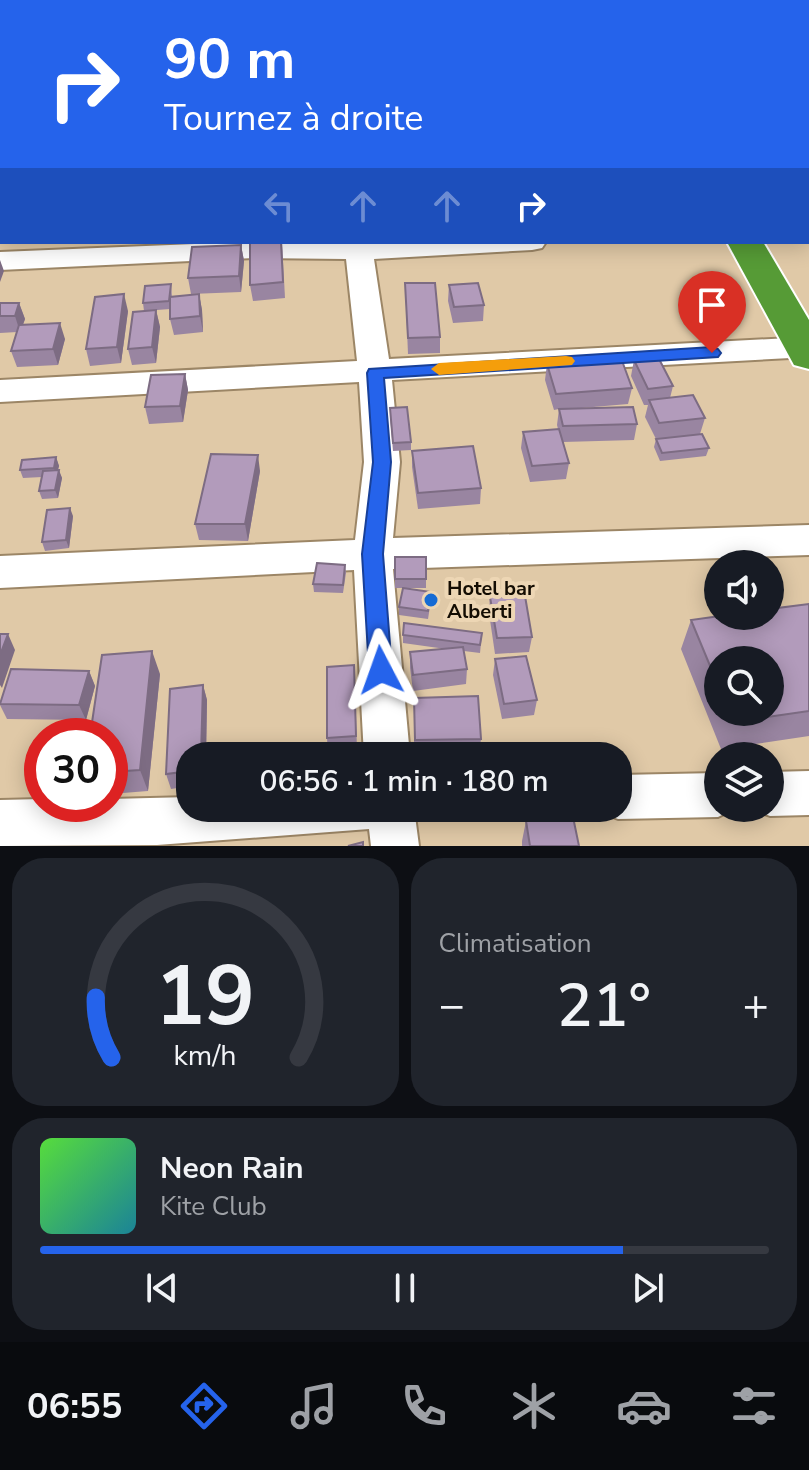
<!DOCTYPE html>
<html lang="fr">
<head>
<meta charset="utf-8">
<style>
	body { margin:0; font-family:"Nunito Sans",sans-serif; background:#20242c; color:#f1f3f6; height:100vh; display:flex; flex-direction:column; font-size:30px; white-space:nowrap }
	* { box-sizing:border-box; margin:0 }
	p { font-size:26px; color:#9ea1a6 }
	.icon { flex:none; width:44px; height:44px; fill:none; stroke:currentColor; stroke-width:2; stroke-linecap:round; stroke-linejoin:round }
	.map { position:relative; height:846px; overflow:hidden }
	.sheet { display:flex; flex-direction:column; gap:12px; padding:12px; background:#0d0f14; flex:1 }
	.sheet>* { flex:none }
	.guide { position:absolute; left:0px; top:0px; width:810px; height:244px; box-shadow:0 4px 20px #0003; background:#2563eb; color:#fff; overflow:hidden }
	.fabs { position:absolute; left:704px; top:550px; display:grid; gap:16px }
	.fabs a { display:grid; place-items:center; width:80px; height:80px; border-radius:50%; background:#171b24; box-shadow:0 4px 20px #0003; font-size:40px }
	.speed { position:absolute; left:24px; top:718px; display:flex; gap:16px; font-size:40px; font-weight:700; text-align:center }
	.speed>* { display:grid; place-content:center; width:104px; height:104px; border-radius:50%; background:#171b24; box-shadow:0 4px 20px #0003; line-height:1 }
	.speed .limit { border:12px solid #d22; background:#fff; color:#111 }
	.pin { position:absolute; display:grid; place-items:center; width:68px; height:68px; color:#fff; margin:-82px -34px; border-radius:50% 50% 50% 0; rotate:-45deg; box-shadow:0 0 8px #0007 }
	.pin .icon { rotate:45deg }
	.me { position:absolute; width:88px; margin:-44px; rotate:356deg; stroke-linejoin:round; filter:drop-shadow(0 0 6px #0008) }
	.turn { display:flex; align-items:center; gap:28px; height:168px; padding:0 32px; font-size:36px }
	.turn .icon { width:104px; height:104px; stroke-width:2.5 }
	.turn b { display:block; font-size:56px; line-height:68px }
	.lanes { display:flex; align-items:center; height:76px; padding:0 32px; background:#0003; justify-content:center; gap:40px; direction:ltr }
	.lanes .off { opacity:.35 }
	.big { font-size:60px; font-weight:600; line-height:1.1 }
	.sheet .tile { flex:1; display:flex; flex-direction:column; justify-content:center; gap:12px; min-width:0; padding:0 28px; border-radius:32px; background:#20242c }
	.sheet .dial { align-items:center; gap:0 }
	.dial svg { height:208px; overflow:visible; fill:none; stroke:#363941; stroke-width:7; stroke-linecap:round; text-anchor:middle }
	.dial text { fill:#f1f3f6; stroke:none }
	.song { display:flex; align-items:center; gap:24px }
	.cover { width:96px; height:96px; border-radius:12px; background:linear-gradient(135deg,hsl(110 70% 55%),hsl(190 70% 35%)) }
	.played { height:8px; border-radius:4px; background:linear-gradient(90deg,#2563eb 80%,#363941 80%) }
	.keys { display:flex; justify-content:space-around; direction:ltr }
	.heat { display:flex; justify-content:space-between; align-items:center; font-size:44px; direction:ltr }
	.sheet .tiles { flex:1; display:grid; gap:12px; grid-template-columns:1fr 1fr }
	.tile:last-child { grid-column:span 2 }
	.trip { position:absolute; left:176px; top:742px; width:456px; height:80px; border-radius:32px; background:#171b24; box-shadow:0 4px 20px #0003; font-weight:600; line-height:80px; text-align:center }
	.menu { display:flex; height:128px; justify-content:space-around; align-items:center; background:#090b0e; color:#9ea1a6 }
	.menu .icon { width:56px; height:56px }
	.menu .current { color:#2563eb }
	.menu b { font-size:36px; color:#f1f3f6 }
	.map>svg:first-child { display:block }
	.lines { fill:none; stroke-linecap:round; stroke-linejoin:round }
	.minor-casing { stroke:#9c8666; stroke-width:4 }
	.highway-casing { stroke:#fff; stroke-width:4 }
	.minor { fill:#fff; fill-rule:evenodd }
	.highway { fill:#569b36; fill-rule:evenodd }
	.wall { fill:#9985a1; fill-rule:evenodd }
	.shaded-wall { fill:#7d6c83 }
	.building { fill:#b29bbb; stroke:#7d6c83; stroke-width:2 }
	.route { fill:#2563eb; stroke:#184099; stroke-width:2 }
	.slow { fill:#f59e0b }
	.poi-dot { fill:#166bd4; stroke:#edd6b4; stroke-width:3 }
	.labels { text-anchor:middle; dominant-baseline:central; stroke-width:8; stroke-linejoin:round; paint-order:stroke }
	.poi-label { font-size:20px; font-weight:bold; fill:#130c02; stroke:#edd6b4; text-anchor:start }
</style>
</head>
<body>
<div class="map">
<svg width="809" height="846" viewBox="0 0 809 846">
	<rect width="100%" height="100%" fill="#e0c9a7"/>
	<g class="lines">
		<defs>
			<g id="minor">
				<rect x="323" y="0" width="20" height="2"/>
				<path d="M554,0h20l1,2h-20z"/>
				<rect x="0" y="24" width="2" height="12"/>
				<rect x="808" y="43" width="1" height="12"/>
				<rect x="0" y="77" width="2" height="14"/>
				<rect x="808" y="119" width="1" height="14"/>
				<rect x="0" y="152" width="2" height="16"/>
				<path d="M809,210v17h-1v-17z"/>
				<path d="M243,242h303l-4,6 -10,2 -158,9 15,100 420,-22v20l-417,23 8,82 -7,76 416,-13v30l-416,14 17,187h-46l-10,-186 -354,18v-32l355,-16 9,-78 -5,-80 -359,20v-22l357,-19 -11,-102 -92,-1 -254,12v-18z"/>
				<path d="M809,771v44l-39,1 -16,-6 16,-2v-36z"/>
				<path d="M718,773v35h18l-18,9 -100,2 -16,-6 -3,-5h19v-33z"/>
				<path d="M190,797v11h224l5,38h-48l-2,-17 -212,16 -157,1v-46l42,-1v5h68v-5z"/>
			</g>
			<g id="highway">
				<path d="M589,0h27l1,2h-27z"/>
				<path d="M727,242h36l46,78v49l-15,-4z"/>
			</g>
		</defs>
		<!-- minor casing -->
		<use href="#minor" class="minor-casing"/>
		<!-- highway casing -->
		<use href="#highway" class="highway-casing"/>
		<!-- minor -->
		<use href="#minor" class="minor"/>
		<!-- highway -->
		<use href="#highway" class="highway"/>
	</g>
	<!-- wall -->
	<g class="wall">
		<path d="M2,169v35h-2v-30z"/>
		<path d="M282,242l3,56 -32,3 -3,-16z"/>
		<path d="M241,245l3,16 -3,31 -50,2 -3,-16z"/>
		<path d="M405,283l35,54v16l-32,1z"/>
		<path d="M171,284l1,13 27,-3 3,16 1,22 -29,3 -4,-16v-10l-26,2 -1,-8z"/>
		<path d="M449,285l35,20 -1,16 -30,2 -5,-22z"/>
		<path d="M0,303h19l6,16 -2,6 42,14 -7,26 -41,2 -6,-16 6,-19 -17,1z"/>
		<path d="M156,310l4,17 -4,36 -24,2 -4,-16z"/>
		<path d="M128,311l-7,52 -31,3 -4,-17z"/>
		<path d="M634,360l39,26 -3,12 35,20 -5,16 9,14 -3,8 -46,5 -6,-14 2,-8 -11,-22 3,-12h-4l-13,-29z"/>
		<path d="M547,364l85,24 -4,16 -58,5 67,15 -3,16 -71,2 6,21 -3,16 -36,3 -9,-34 2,-16 35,-3 -1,-4 2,-16 -5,1 -9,-30z"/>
		<path d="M185,374l3,16 -5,32 -34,2 -4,-17z"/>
		<path d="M390,417l21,25v8l-18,1z"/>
		<path d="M412,451l69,37 -1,16 -62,5 -6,-42z"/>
		<path d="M56,457l3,9 -1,4 4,8 -4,20 -16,1 -3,-8 3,-14 -19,1 -3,-8z"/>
		<path d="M260,471l-12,70 -49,-1 -4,-16z"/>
		<path d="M73,516l-4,32 -24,3 -3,-9z"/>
		<rect x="395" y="557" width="31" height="31"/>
		<path d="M345,565l1,8 -3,20 -29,-1 -1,-8z"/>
		<path d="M490,597l42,40 -3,15 -34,2 -6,-41z"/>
		<path d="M431,600l-3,19 -29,-4v-8z"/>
		<path d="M809,604v132l-88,13 -40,-100 10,-29zM718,660l52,52h-52z"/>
		<path d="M482,633l-2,20 -16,-2 3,18 -1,15 -53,7 -3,-23v-16l36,-3 -43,-6v-8z"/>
		<path d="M495,659l42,41 -3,15 -32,4 -9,-44z"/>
		<path d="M89,671l6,15 -9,34 -79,-1 -7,-14v-4z"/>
		<path d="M160,674l-12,117 -38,3v-58z"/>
		<path d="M355,680l2,71 -29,2 -1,-15z"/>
		<path d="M203,685l4,15 -1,56h-16v30l-19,3 -5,-15z"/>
		<path d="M414,698l67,41 -2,14 -65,2z"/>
		<path d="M526,821l53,25h-57v-5z"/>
	</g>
	<!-- shaded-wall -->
	<g class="shaded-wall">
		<path d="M241,245l3,16 -3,31 -2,-16z"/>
		<path d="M0,260l4,11 -4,11z"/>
		<path d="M124,294l4,17 -7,52 -4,-16z"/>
		<path d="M199,294l3,16 1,22 -3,-16z"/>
		<path d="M19,303l6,16 -5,13 -5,-16z"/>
		<path d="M156,310l4,17 -4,36 -4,-16z"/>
		<path d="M60,323l5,16 -7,26 -5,-16z"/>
		<path d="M185,374l3,16 -5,32 -3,-16z"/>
		<path d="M258,455l2,16 -12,70 -3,-17z"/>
		<path d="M56,457l3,9 -3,10 -2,-8z"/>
		<path d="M59,470l3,8 -4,20 -3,-8z"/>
		<path d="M70,508l3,8 -4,32 -3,-8z"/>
		<path d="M8,634l7,16 -13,38 -2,-3v-30z"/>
		<path d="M152,651l8,23 -12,117 -8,-21z"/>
		<path d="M89,671l6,15 -9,34 -7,-15z"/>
		<path d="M203,685l4,15 -1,56h-5z"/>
	</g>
	<!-- building -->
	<g class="building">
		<path d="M2,169v19h-2v-14z"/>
		<path d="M250,242h31l2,40 -33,3z"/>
		<path d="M241,245l-2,31 -51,2 4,-31z"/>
		<path d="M405,283h30l5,54 -32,1z"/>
		<path d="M478,283l6,22 -30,2 -5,-22z"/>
		<path d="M171,284l-2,17 -26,2 2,-17z"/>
		<path d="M124,294l-7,53 -31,2 9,-52z"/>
		<path d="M199,294l1,22 -30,3v-22z"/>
		<path d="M0,303h19l-4,13h-15z"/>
		<path d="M156,310l-4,37 -24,2 5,-37z"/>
		<path d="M60,323l-7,26 -42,2 8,-26z"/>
		<path d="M658,357l15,29 -25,3 -14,-29z"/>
		<path d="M621,358l11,30 -76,6 -9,-30z"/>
		<path d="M185,374l-5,32 -35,1 6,-32z"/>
		<path d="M693,395l12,23 -46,5 -10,-23z"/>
		<path d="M407,407l4,35 -18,1 -3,-35z"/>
		<path d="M633,407l4,17 -74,2 -4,-17z"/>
		<path d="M559,429l10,34 -37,3 -9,-34z"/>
		<path d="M702,434l7,14 -47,5 -6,-14z"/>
		<path d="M473,446l8,42 -63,5 -6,-42z"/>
		<path d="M211,454l47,1 -13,69h-50z"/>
		<path d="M56,457l-2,11 -34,2 2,-10z"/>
		<path d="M59,470l-4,20 -16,1 4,-20z"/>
		<path d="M70,508l-4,32 -24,2 5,-32z"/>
		<rect x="395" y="557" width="31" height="22"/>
		<path d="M317,563l28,2 -2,20 -30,-1z"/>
		<path d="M403,588l28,4 -3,19 -29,-4z"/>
		<path d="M525,596l7,41 -35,1 -7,-41z"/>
		<path d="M809,604v107l-76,11 -4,-10h41v-52h-52v25l-27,-65 29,-4h50v-7z"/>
		<path d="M404,623l78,10 -2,12 -77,-10z"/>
		<path d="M0,634h8l-8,21z"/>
		<path d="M463,647l4,22 -54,6 -3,-23z"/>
		<path d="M152,651l-12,119 -30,2v-36h-20l12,-81z"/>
		<path d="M526,656l11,44 -33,4 -9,-45z"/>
		<path d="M354,665l2,71 -29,2v-71z"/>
		<path d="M11,669l78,2 -10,34 -79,-1z"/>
		<path d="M203,685l-2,71h-11v15l-24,3 4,-85z"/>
		<path d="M478,696l3,43 -66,1 -1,-42z"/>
		<path d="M573,817l6,29h-49l-4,-25z"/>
		<path d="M363,842v4h-15z"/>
	</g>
	<!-- route -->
	<path class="route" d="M712,347l6,2 3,4 -3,4 -334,21 7,84 -8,92 9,116 -3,7 -8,3 -8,-3 -4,-7 -7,-116 11,-92 -6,-89 2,-4z"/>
	<!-- slow -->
	<path class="slow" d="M566,356l6,1 3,4 -3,4 -133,10 -8,-6 8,-6z"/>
	<!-- markers -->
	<circle class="poi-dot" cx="431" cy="600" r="8"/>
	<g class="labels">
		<!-- poi labels -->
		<g class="poi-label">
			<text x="447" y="588">Hotel bar<tspan x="447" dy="23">Alberti</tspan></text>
		</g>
	</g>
</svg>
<div class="fabs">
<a><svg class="icon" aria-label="sound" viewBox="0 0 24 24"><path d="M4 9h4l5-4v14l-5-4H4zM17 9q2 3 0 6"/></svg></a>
<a><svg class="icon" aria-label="search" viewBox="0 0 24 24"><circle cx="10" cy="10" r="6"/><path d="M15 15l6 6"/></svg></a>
<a><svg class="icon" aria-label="layers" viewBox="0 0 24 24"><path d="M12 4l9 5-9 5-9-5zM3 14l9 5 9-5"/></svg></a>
</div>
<div class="speed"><div class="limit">30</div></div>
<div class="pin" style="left:712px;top:353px;background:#d93025"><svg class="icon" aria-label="arrive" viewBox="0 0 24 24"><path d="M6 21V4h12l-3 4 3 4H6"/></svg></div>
<svg class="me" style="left:381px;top:670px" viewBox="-20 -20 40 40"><path d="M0-17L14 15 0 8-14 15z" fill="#2563eb" stroke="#fff" stroke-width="4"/></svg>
<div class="trip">06:56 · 1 min · 180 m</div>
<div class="guide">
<div class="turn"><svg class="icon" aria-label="right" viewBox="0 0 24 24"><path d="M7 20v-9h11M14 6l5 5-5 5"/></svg><div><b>90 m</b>Tournez à droite</div></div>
<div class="lanes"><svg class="icon off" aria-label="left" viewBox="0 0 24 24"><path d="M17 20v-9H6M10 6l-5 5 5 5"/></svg><svg class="icon off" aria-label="ahead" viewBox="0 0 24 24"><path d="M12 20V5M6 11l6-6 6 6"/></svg><svg class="icon off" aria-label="ahead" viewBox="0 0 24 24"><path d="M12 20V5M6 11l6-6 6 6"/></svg><svg class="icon" aria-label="right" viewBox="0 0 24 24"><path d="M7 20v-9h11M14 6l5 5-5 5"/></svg></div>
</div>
</div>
<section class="sheet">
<div class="tiles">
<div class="tile dial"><svg viewBox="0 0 100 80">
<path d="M14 69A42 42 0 1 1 86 69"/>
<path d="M14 69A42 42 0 0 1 8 46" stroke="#2563eb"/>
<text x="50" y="56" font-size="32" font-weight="700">19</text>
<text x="50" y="72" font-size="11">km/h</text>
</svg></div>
<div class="tile"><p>Climatisation</p>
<div class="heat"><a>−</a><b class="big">21°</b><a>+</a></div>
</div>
<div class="tile">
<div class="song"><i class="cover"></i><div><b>Neon Rain</b><p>Kite Club</p></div></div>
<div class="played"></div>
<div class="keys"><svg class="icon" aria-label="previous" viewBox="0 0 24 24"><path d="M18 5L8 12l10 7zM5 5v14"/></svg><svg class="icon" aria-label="pause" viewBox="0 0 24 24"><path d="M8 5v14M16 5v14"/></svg><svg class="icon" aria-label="next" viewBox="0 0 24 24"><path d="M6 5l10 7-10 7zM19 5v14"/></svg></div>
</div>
</div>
</section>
<nav class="menu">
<b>06:55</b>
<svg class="icon current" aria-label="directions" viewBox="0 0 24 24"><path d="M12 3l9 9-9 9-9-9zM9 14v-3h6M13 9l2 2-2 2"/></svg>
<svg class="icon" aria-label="music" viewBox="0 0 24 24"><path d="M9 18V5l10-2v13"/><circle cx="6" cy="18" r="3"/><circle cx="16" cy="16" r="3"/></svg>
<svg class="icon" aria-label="phone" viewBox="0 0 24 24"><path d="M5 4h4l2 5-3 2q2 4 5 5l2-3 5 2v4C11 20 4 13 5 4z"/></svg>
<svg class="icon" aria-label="climate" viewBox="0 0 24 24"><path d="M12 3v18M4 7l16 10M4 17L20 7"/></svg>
<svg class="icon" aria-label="car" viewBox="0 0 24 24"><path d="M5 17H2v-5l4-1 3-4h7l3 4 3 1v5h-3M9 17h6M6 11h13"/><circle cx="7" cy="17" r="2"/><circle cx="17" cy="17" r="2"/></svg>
<svg class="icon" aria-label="filters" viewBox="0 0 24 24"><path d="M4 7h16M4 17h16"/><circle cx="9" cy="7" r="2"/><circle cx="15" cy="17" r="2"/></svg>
</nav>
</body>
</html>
